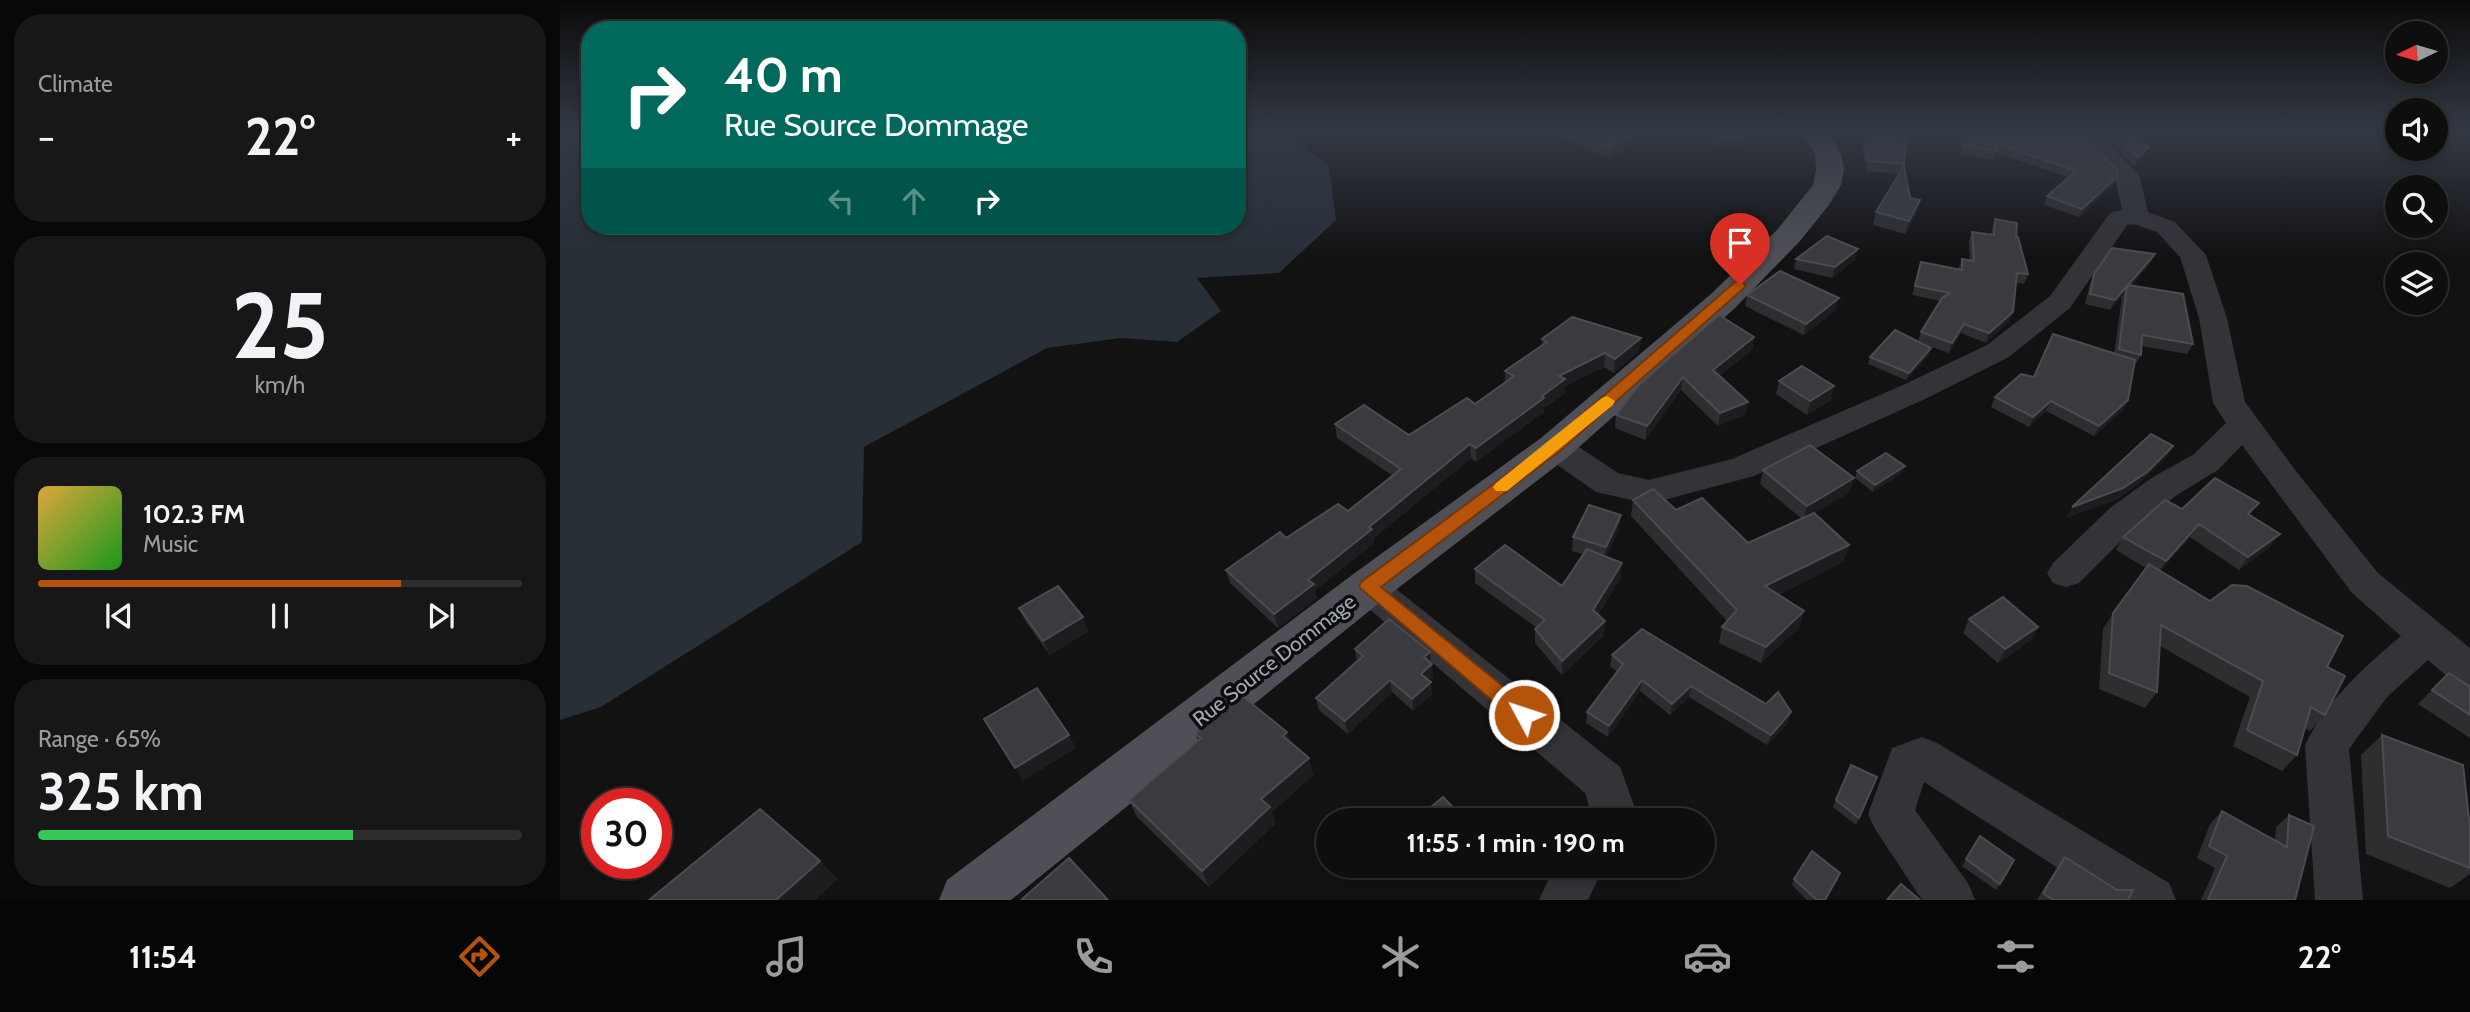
<!DOCTYPE html>
<html lang="en">
<head>
<meta charset="utf-8">
<style>
	body { margin:0; font-family:Cabin,sans-serif; background:#171717; color:#f1f3f6; height:100vh; display:flex; flex-direction:column; font-size:26px; white-space:nowrap }
	* { box-sizing:border-box; margin:0 }
	p { font-size:23px; color:#9b9c9e }
	.icon { flex:none; width:38px; height:38px; fill:none; stroke:currentColor; stroke-width:2; stroke-linecap:round; stroke-linejoin:round }
	.map { position:relative; flex:1; overflow:hidden }
	.panel { display:flex; flex-direction:column; gap:14px; padding:14px; background:#080808; width:560px }
	.panel>* { flex:none }
	.top-card { position:absolute; left:21px; top:21px; width:665px; height:214px; border-radius:28px; box-shadow:0 4px 10px #0003,0 0 0 2px #2e2e2e; background:#00695c; color:#fff; overflow:hidden }
	.needle { width:46px; rotate:265deg }
	.fabs { position:absolute; left:1825px; top:21px; display:grid; gap:14px }
	.fabs a { display:grid; place-items:center; width:63px; height:63px; border-radius:50%; background:#0e0e0e; box-shadow:0 4px 10px #0003,0 0 0 2px #2e2e2e; font-size:35px }
	.speed { position:absolute; left:21px; top:788px; display:flex; gap:14px; font-size:35px; font-weight:700; text-align:center }
	.speed>* { display:grid; place-content:center; width:91px; height:91px; border-radius:50%; background:#0e0e0e; box-shadow:0 4px 10px #0003,0 0 0 2px #2e2e2e; line-height:1 }
	.speed .limit { border:10px solid #d22; background:#fff; color:#111 }
	.pin { position:absolute; display:grid; place-items:center; width:60px; height:60px; color:#fff; margin:-72px -30px; border-radius:50% 50% 50% 0; rotate:-45deg; box-shadow:0 0 7px #0007 }
	.pin .icon { rotate:45deg }
	.me { position:absolute; width:77px; margin:-38px; rotate:310deg; stroke-linejoin:round; filter:drop-shadow(0 0 5px #0008) }
	.turn { display:flex; align-items:center; gap:24px; height:147px; padding:0 28px; font-size:32px }
	.turn .icon { width:91px; height:91px; stroke-width:2.5 }
	.turn b { display:block; font-size:49px; line-height:60px }
	.lanes { display:flex; align-items:center; height:66px; padding:0 28px; background:#0003; justify-content:center; gap:35px; direction:ltr }
	.lanes .off { opacity:.35 }
	.big { font-size:52px; font-weight:700; line-height:1.1 }
	.panel .tile { flex:1; display:flex; flex-direction:column; justify-content:center; gap:10px; min-width:0; padding:0 24px; border-radius:28px; background:#171717 }
	.panel .dial { align-items:center; gap:0 }
	.dial b { font-size:91px; line-height:1 }
	.song { display:flex; align-items:center; gap:21px }
	.cover { width:84px; height:84px; border-radius:10px; background:linear-gradient(135deg,hsl(40 70% 55%),hsl(120 70% 35%)) }
	.played { height:7px; border-radius:4px; background:linear-gradient(90deg,#b45309 75%,#2e2e2e 75%) }
	.keys { display:flex; justify-content:space-around; direction:ltr }
	.heat { display:flex; justify-content:space-between; align-items:center; font-size:38px; direction:ltr }
	.charge { height:10px; border-radius:5px; background:linear-gradient(90deg,#34c759 65%,#2e2e2e 0) }
	.trip { position:absolute; left:756px; top:808px; width:399px; height:70px; border-radius:35px; background:#0e0e0e; box-shadow:0 4px 10px #0003,0 0 0 2px #2e2e2e; font-weight:700; line-height:70px; text-align:center }
	.menu { display:flex; height:112px; justify-content:space-around; align-items:center; background:#060606; color:#9b9c9e }
	.menu .icon { width:49px; height:49px }
	.menu .current { color:#b45309 }
	.menu b { font-size:32px; color:#f1f3f6 }
	main { display:flex; flex:1; min-height:0 }
	.map>svg:first-child { display:block }
	.water { fill:#282f37 }
	.lines { fill:none; stroke-linecap:round; stroke-linejoin:round }
	.minor { fill:#333338; fill-rule:evenodd }
	.major { fill:#4f5057; fill-rule:evenodd }
	.wall { fill:#2e2e31 }
	.shaded-wall { fill:#1d1d1f }
	.building { fill:#3a3b3f; stroke:#4b4c51; stroke-width:2 }
	.route { fill:#b45309; stroke:#753606; stroke-width:2 }
	.slow { fill:#f59e0b }
	.labels { text-anchor:middle; dominant-baseline:central; stroke-width:7; stroke-linejoin:round; paint-order:stroke }
	.street-label { font-size:21px; fill:#a3a7b4; stroke:#0d0d0e }
</style>
</head>
<body>
<main>
<section class="panel">
<div class="tile"><p>Climate</p>
<div class="heat"><a>−</a><b class="big">22°</b><a>+</a></div>
</div>
<div class="tile dial"><b>25</b><p>km/h</p></div>
<div class="tile">
<div class="song"><i class="cover"></i><div><b>102.3 FM</b><p>Music</p></div></div>
<div class="played"></div>
<div class="keys"><svg class="icon" aria-label="previous" viewBox="0 0 24 24"><path d="M18 5L8 12l10 7zM5 5v14"/></svg><svg class="icon" aria-label="pause" viewBox="0 0 24 24"><path d="M8 5v14M16 5v14"/></svg><svg class="icon" aria-label="next" viewBox="0 0 24 24"><path d="M6 5l10 7-10 7zM19 5v14"/></svg></div>
</div>
<div class="tile"><p>Range · 65%</p><b class="big">325 km</b><div class="charge"></div></div>
</section>
<div class="map">
<svg width="1910" height="900" viewBox="0 0 1910 900">
	<rect width="100%" height="100%" fill="#121213"/>
	<!-- water -->
	<path class="water" d="M0,131h30v95h647v-95h47l45,35 7,54 -57,53 -82,5 24,33 -44,31 -56,-4 -74,10 -183,99 -2,95 -261,165 -41,13z"/>
	<g class="lines">
		<!-- minor -->
		<g class="minor">
			<path d="M1511,131h24l44,43 9,38 27,10 31,33 21,63 18,84 51,69 82,102 92,75v41l-14,-5 -28,-24 -41,37 -38,52 14,151h-48l-10,-155c21,-44 59,-78 96,-109l-49,-43 -110,-148 -24,25 -41,25 -41,31 -57,57 -13,4 -13,-4 -6,-10 6,-10 57,-55 43,-31 41,-23 32,-31 -13,-20 -14,-85 -19,-61 -23,-25 -23,-8 -7,1 -57,83 -61,49 -84,42 -171,77 -105,28 -53,-12 -53,-37 -5,-8 5,-8 12,-3 12,3 51,34 31,7 83,-21 171,-74 84,-40 63,-49 60,-83 12,-3 -7,-34z"/>
			<path d="M808,572l13,5 239,190 15,41 -6,13h-47l7,-15 -4,-13 -230,-196 -6,-10 6,-10z"/>
			<path d="M1362,737l15,6 232,140 7,17h-68l-184,-118 -9,28 53,73 7,17h-53l-47,-71 -7,-15 24,-66z"/>
			<path d="M995,866h49l-16,34h-49z"/>
		</g>
		<!-- major -->
		<path class="major" d="M1241,131h26l14,23 3,15 -3,16 -12,20 -30,37 -64,66 -166,148 -185,143 -373,301h-72l8,-20 405,-305 189,-137 170,-144 66,-64 36,-45 3,-16 -1,-15z"/>
	</g>
	<!-- wall -->
	<g class="wall">
		<path d="M987,131h107l-45,26z"/>
		<path d="M1143,131h61v1l-2,9 -39,8z"/>
		<path d="M1400,131h119l35,53 -35,33 -35,-12 3,-9 21,-19 -72,-24 -2,7 -33,-5z"/>
		<path d="M1539,131h32l14,24 -11,11z"/>
		<path d="M1304,134l40,30v3l6,31 10,2 -4,13 -11,21 -32,-9 3,-13 24,-38 -34,-3 -4,-27z"/>
		<path d="M1435,219l21,18 12,37 -4,10 -8,-1 -7,39 -23,21 -25,-10 -12,20 -26,-9 8,4 -2,7 -23,25 -38,-16 2,-7 48,-16 3,-9 19,-31 -28,-6 9,-33 37,8 4,-11 8,1 -1,-19 3,-9 19,2 1,-5z"/>
		<path d="M1595,254l-5,10 -19,22 62,58 -6,10 -46,-8v9l-6,10h-1l-6,35 -5,10 -29,26 -48,-25 -17,16 -38,-20 4,-10 39,-20 80,-23 8,-57 -12,13 -25,-6 5,-20 4,-10z"/>
		<path d="M1236,259h60l-24,19 -38,-9z"/>
		<path d="M1187,295l89,15 -32,25 -59,-29z"/>
		<path d="M1194,337l-2,13 -33,26 29,26 -3,13 -27,11 -37,-36 -36,50 -30,-12 1,-13z"/>
		<path d="M1081,338l-2,13 -25,22 -10,-6 -39,19v7l-21,15v4l-68,50 -5,-4 -97,80v5l-59,47 2,8 -39,30 -48,-45 -4,-13 60,-32 62,-27 45,-35 -56,-38 -2,-14 74,11 66,-31 30,-22v-11l37,-25v-7z"/>
		<path d="M1219,381l55,5 -3,14 -24,15 -31,-21z"/>
		<path d="M1203,470l87,22 -35,21 34,32 -6,17 -65,33 26,16 -5,17 -38,35 -42,-20 3,-16 5,-6 -96,-105 2,-16 43,10 72,33 54,-24 -42,-35z"/>
		<path d="M1297,471l45,2 -29,19 -18,-14z"/>
		<path d="M1622,509l68,6 20,32 -31,23 -49,-33 -30,34 50,30 117,66 -2,48 -15,16 -5,-3 -8,27 -15,16 -49,-25 17,-49 -90,-51 -3,46 -12,16 -46,-19 4,-60 10,-16 33,-45 -30,-18 7,-13z"/>
		<path d="M1059,529l-13,28 15,20 -23,38 6,20 -42,40 -27,-32v-14l2,-1 -62,-45v-14l87,17 21,-32 -11,-3 1,-14z"/>
		<path d="M459,608l70,23 -39,24 -24,-33z"/>
		<path d="M1409,619l69,8 -7,13 -33,23 -35,-30z"/>
		<path d="M795,649l75,13 3,14 -4,4 3,14 -19,17 -21,-19 -44,42 -29,-24 -3,-12 41,-37z"/>
		<path d="M1052,655l176,68 -21,22 -78,-48 -19,18 -30,-24 -32,46 -22,-14 1,-11 30,-40 -7,-6z"/>
		<path d="M1889,673l21,14v51l-52,-34z"/>
		<path d="M727,732l3,9 19,17 4,17 -41,37 3,12 -66,63 -72,-70 -8,-17 69,-60 -3,-6z"/>
		<path d="M1822,735l88,93v46l-20,14 -84,-34 -5,-99z"/>
		<path d="M1291,765l26,12 -21,48 -23,-18z"/>
		<path d="M1662,811l53,30 1,-14 13,-12 6,85h-94l14,-32 -18,-10 13,-34z"/>
		<path d="M1420,836l20,48 -4,6 -34,-24z"/>
		<path d="M1505,857l63,43h-91l19,-31z"/>
		<path d="M1234,879h44l-13,21h-18l-15,-15z"/>
	</g>
	<!-- shaded-wall -->
	<g class="shaded-wall">
		<path d="M1078,131h16l-45,26 1,-10z"/>
		<path d="M1204,132l-2,9 -39,8 1,-10z"/>
		<path d="M1589,147l-4,8 -11,11 4,-9z"/>
		<path d="M1558,176l-4,8 -35,33 3,-8z"/>
		<path d="M1360,200l-4,13 -11,21 4,-13z"/>
		<path d="M1298,249l-2,10 -24,19 3,-11z"/>
		<path d="M1595,254l-5,10 -24,28 2,-7z"/>
		<path d="M1567,286l-5,11 -12,13 5,-10z"/>
		<path d="M1279,298l-3,12 -32,25 2,-11z"/>
		<path d="M1453,312l-4,10 -23,21 3,-10z"/>
		<path d="M1404,324l-3,9 -12,20 3,-10z"/>
		<path d="M1194,337l-2,13 -41,33 2,-13z"/>
		<path d="M1081,338l-2,13 -25,22 1,-14z"/>
		<path d="M1371,348l-2,7 -23,25 3,-7z"/>
		<path d="M1045,353l-1,14 -39,19v7l-21,15v4l-68,50v-14l66,-52 17,-20z"/>
		<path d="M1123,377l-2,13 -36,50 2,-14z"/>
		<path d="M1274,386l-3,14 -24,15 3,-14z"/>
		<path d="M1568,400l-5,10 -29,26 5,-10z"/>
		<path d="M1491,401l-5,10 -17,16 4,-10z"/>
		<path d="M1188,402l-3,13 -27,11 2,-13z"/>
		<path d="M910,444l1,14 -97,80v5l-59,47 2,8 -39,30 -4,-14 34,-34 61,-53z"/>
		<path d="M1613,446l-6,11 -27,26 -23,17 -51,18 6,-11z"/>
		<path d="M1345,466l-3,7 -29,19 2,-7z"/>
		<path d="M1294,478l-4,14 -47,28 4,-14z"/>
		<path d="M1061,515l-2,14 -15,32 2,-14z"/>
		<path d="M1639,524l-9,13 -33,37 9,-13z"/>
		<path d="M1720,534l-10,13 -31,23 9,-13z"/>
		<path d="M1289,545l-6,17 -82,41 4,-17z"/>
		<path d="M1062,563l-1,14 -29,47 1,-14z"/>
		<path d="M1244,611l-5,17 -38,35 5,-16z"/>
		<path d="M523,617l6,14 -39,24 -7,-14z"/>
		<path d="M1045,621l-1,14 -42,40v-14z"/>
		<path d="M1478,627l-7,13 -33,23 7,-14z"/>
		<path d="M870,652l1,13 -7,-8z"/>
		<path d="M872,664l1,12 -11,10 -1,-12z"/>
		<path d="M830,680l2,12 -44,42 -3,-13z"/>
		<path d="M1082,680l-2,11 -32,46 1,-11z"/>
		<path d="M871,682l1,12 -19,17 -1,-12z"/>
		<path d="M1131,686l-2,11 -19,18 2,-11z"/>
		<path d="M1231,712l-3,11 -21,22 4,-10z"/>
		<path d="M727,732l5,17 -9,-13z"/>
		<path d="M509,735l7,13 -53,33 -8,-13z"/>
		<path d="M749,758l4,17 -41,37 3,12 -66,63 -7,-16 59,-72z"/>
		<path d="M260,861l18,18 -23,21h-39z"/>
	</g>
	<!-- building -->
	<g class="building">
		<path d="M1011,131h67l-28,16z"/>
		<path d="M1155,131h49v1l-40,7z"/>
		<path d="M1403,131h116l37,38 2,7 -36,33 -35,-13 29,-25 -79,-27v7l-33,-5z"/>
		<path d="M1551,131h20l18,16 -11,10z"/>
		<path d="M1304,134l42,5 -2,25 -36,-3z"/>
		<path d="M1344,166l6,32 10,2 -11,21 -33,-9z"/>
		<path d="M1435,219l22,4 -1,14h2l10,37 -11,-1 -4,39 -24,21 -25,-9 -12,19 -31,-11 21,-34 8,-5 -35,-7 6,-24 41,8v-11l12,2 -2,-29 22,3z"/>
		<path d="M1267,236l31,13 -23,18 -39,-8z"/>
		<path d="M1552,248l43,6 -27,31 55,9 10,50 -51,-9 -1,20 -22,-6 8,-63 -12,14 -25,-6 4,-20z"/>
		<path d="M1220,271l59,27 -33,26 -59,-29z"/>
		<path d="M1159,315l35,22 -41,33 35,32 -28,11 -37,-36 -36,49 -31,-11 23,-30z"/>
		<path d="M1012,317l69,21 -26,21 -10,-6 -46,23 6,3 -23,17 2,2 -68,50 -6,-4 -101,83 3,2 -64,51 6,4 -40,30 -48,-44 54,-38 6,6 52,-34 10,7 53,-42 -66,-45 29,-19 45,30 58,-37 8,6 39,-28 -9,-5 42,-29 -5,-3z"/>
		<path d="M1335,330l36,18 -22,25 -39,-16z"/>
		<path d="M1493,334l82,26 -7,40 -29,26 -48,-25 -18,16 -38,-20 26,-23 13,3z"/>
		<path d="M1242,366l32,20 -24,15 -31,-20z"/>
		<path d="M1591,434l22,12 -26,26 -24,16 -51,19z"/>
		<path d="M1250,445l44,33 -47,28 -44,-36z"/>
		<path d="M1326,453l19,13 -30,19 -18,-14z"/>
		<path d="M1655,478l44,25 -11,11 32,20 -32,23 -49,-33 -33,37 -43,-24 42,-37 17,9z"/>
		<path d="M1093,489l23,21 26,-12 46,45 66,-30 35,32 -84,41 39,25 -38,36 -44,-20 15,-17 -104,-110z"/>
		<path d="M1029,505l32,10 -15,32 -33,-10z"/>
		<path d="M945,545l57,41 25,-37 35,14 -29,47 12,11 -43,40 -27,-32 10,-9 -70,-51z"/>
		<path d="M1589,564l61,37 22,-16 15,1 96,50 -16,31 18,9 -20,39 -14,-8 -14,48 -50,-25 16,-49 -102,-56 -4,67 -48,-19 4,-60z"/>
		<path d="M498,586l25,31 -40,24 -24,-33z"/>
		<path d="M1443,597l35,30 -33,22 -36,-30z"/>
		<path d="M829,619l41,33 -6,5 8,7 -11,10 10,8 -19,17 -22,-19 -45,41 -29,-23 47,-42 -8,-7z"/>
		<path d="M1082,629l124,75 12,-12 13,20 -20,23 -80,-49 -19,18 -30,-24 -33,46 -22,-14 36,-48 -11,-9z"/>
		<path d="M1889,673l21,14v28l-38,-25z"/>
		<path d="M477,688l32,47 -54,33 -31,-49z"/>
		<path d="M681,695l46,37 -4,4 26,22 -48,41 9,8 -68,64 -73,-71 72,-62 -6,-4z"/>
		<path d="M1822,735l81,30 7,63v40l-82,-32z"/>
		<path d="M1291,765l26,12 -18,41 -23,-18z"/>
		<path d="M883,797l19,20 -5,4h-43z"/>
		<path d="M200,809l60,52 -44,39h-127z"/>
		<path d="M1662,811l65,36 2,-32 25,11 -19,74h-87l19,-44 -18,-10z"/>
		<path d="M1420,836l34,24 -14,24 -34,-25z"/>
		<path d="M1252,851l28,22 -15,27h-8l-23,-21z"/>
		<path d="M1505,857l52,33h16l-5,10h-75l-10,-7z"/>
		<path d="M509,858l39,42h-87z"/>
		<path d="M1341,884l19,16h-33z"/>
	</g>
	<!-- sky -->
	<linearGradient id="sky" x2="0" y2="1"><stop stop-color="#0a0a0a"/><stop offset="0.51" stop-color="#333944"/><stop offset="1" stop-color="#333944" stop-opacity="0"/></linearGradient>
	<rect width="1910" height="257" fill="url(#sky)"/>
	<!-- route -->
	<path class="route" d="M1180,281l6,4 -2,3 -184,163 -179,136 150,122 3,6 -3,6 -7,3 -8,-3 -157,-134 2,-5 188,-139 186,-161z"/>
	<!-- slow -->
	<path class="slow" d="M1047,396l8,5 -2,4 -106,86h-11l-3,-4 3,-4 106,-85z"/>
	<g class="labels">
		<!-- street labels -->
		<g class="street-label">
			<text transform="translate(714 660) rotate(-38)">Rue Source Dommage</text>
		</g>
	</g>
</svg>
<div class="fabs">
<a><svg class="needle" viewBox="-14 -14 28 28"><path d="M0-13l5 13h-10z" fill="#e53935"/><path d="M0 13l5-13h-10z" fill="#9b9c9e"/></svg></a>
<a><svg class="icon" aria-label="sound" viewBox="0 0 24 24"><path d="M4 9h4l5-4v14l-5-4H4zM17 9q2 3 0 6"/></svg></a>
<a><svg class="icon" aria-label="search" viewBox="0 0 24 24"><circle cx="10" cy="10" r="6"/><path d="M15 15l6 6"/></svg></a>
<a><svg class="icon" aria-label="layers" viewBox="0 0 24 24"><path d="M12 4l9 5-9 5-9-5zM3 14l9 5 9-5"/></svg></a>
</div>
<div class="speed"><div class="limit">30</div></div>
<div class="pin" style="left:1180px;top:285px;background:#d93025"><svg class="icon" aria-label="arrive" viewBox="0 0 24 24"><path d="M6 21V4h12l-3 4 3 4H6"/></svg></div>
<svg class="me" style="left:964px;top:715px" viewBox="-20 -20 40 40"><circle r="17" fill="#b45309" stroke="#fff" stroke-width="3"/><path d="M0-11L8 9 0 5-8 9z" fill="#fff"/></svg>
<div class="trip">11:55 · 1 min · 190 m</div>
<div class="top-card">
<div class="turn"><svg class="icon" aria-label="right" viewBox="0 0 24 24"><path d="M7 20v-9h11M14 6l5 5-5 5"/></svg><div><b>40 m</b>Rue Source Dommage</div></div>
<div class="lanes"><svg class="icon off" aria-label="left" viewBox="0 0 24 24"><path d="M17 20v-9H6M10 6l-5 5 5 5"/></svg><svg class="icon off" aria-label="ahead" viewBox="0 0 24 24"><path d="M12 20V5M6 11l6-6 6 6"/></svg><svg class="icon" aria-label="right" viewBox="0 0 24 24"><path d="M7 20v-9h11M14 6l5 5-5 5"/></svg></div>
</div>
</div>
</main>
<nav class="menu">
<b>11:54</b>
<svg class="icon current" aria-label="directions" viewBox="0 0 24 24"><path d="M12 3l9 9-9 9-9-9zM9 14v-3h6M13 9l2 2-2 2"/></svg>
<svg class="icon" aria-label="music" viewBox="0 0 24 24"><path d="M9 18V5l10-2v13"/><circle cx="6" cy="18" r="3"/><circle cx="16" cy="16" r="3"/></svg>
<svg class="icon" aria-label="phone" viewBox="0 0 24 24"><path d="M5 4h4l2 5-3 2q2 4 5 5l2-3 5 2v4C11 20 4 13 5 4z"/></svg>
<svg class="icon" aria-label="climate" viewBox="0 0 24 24"><path d="M12 3v18M4 7l16 10M4 17L20 7"/></svg>
<svg class="icon" aria-label="car" viewBox="0 0 24 24"><path d="M5 17H2v-5l4-1 3-4h7l3 4 3 1v5h-3M9 17h6M6 11h13"/><circle cx="7" cy="17" r="2"/><circle cx="17" cy="17" r="2"/></svg>
<svg class="icon" aria-label="filters" viewBox="0 0 24 24"><path d="M4 7h16M4 17h16"/><circle cx="9" cy="7" r="2"/><circle cx="15" cy="17" r="2"/></svg>
<b>22°</b>
</nav>
</body>
</html>
